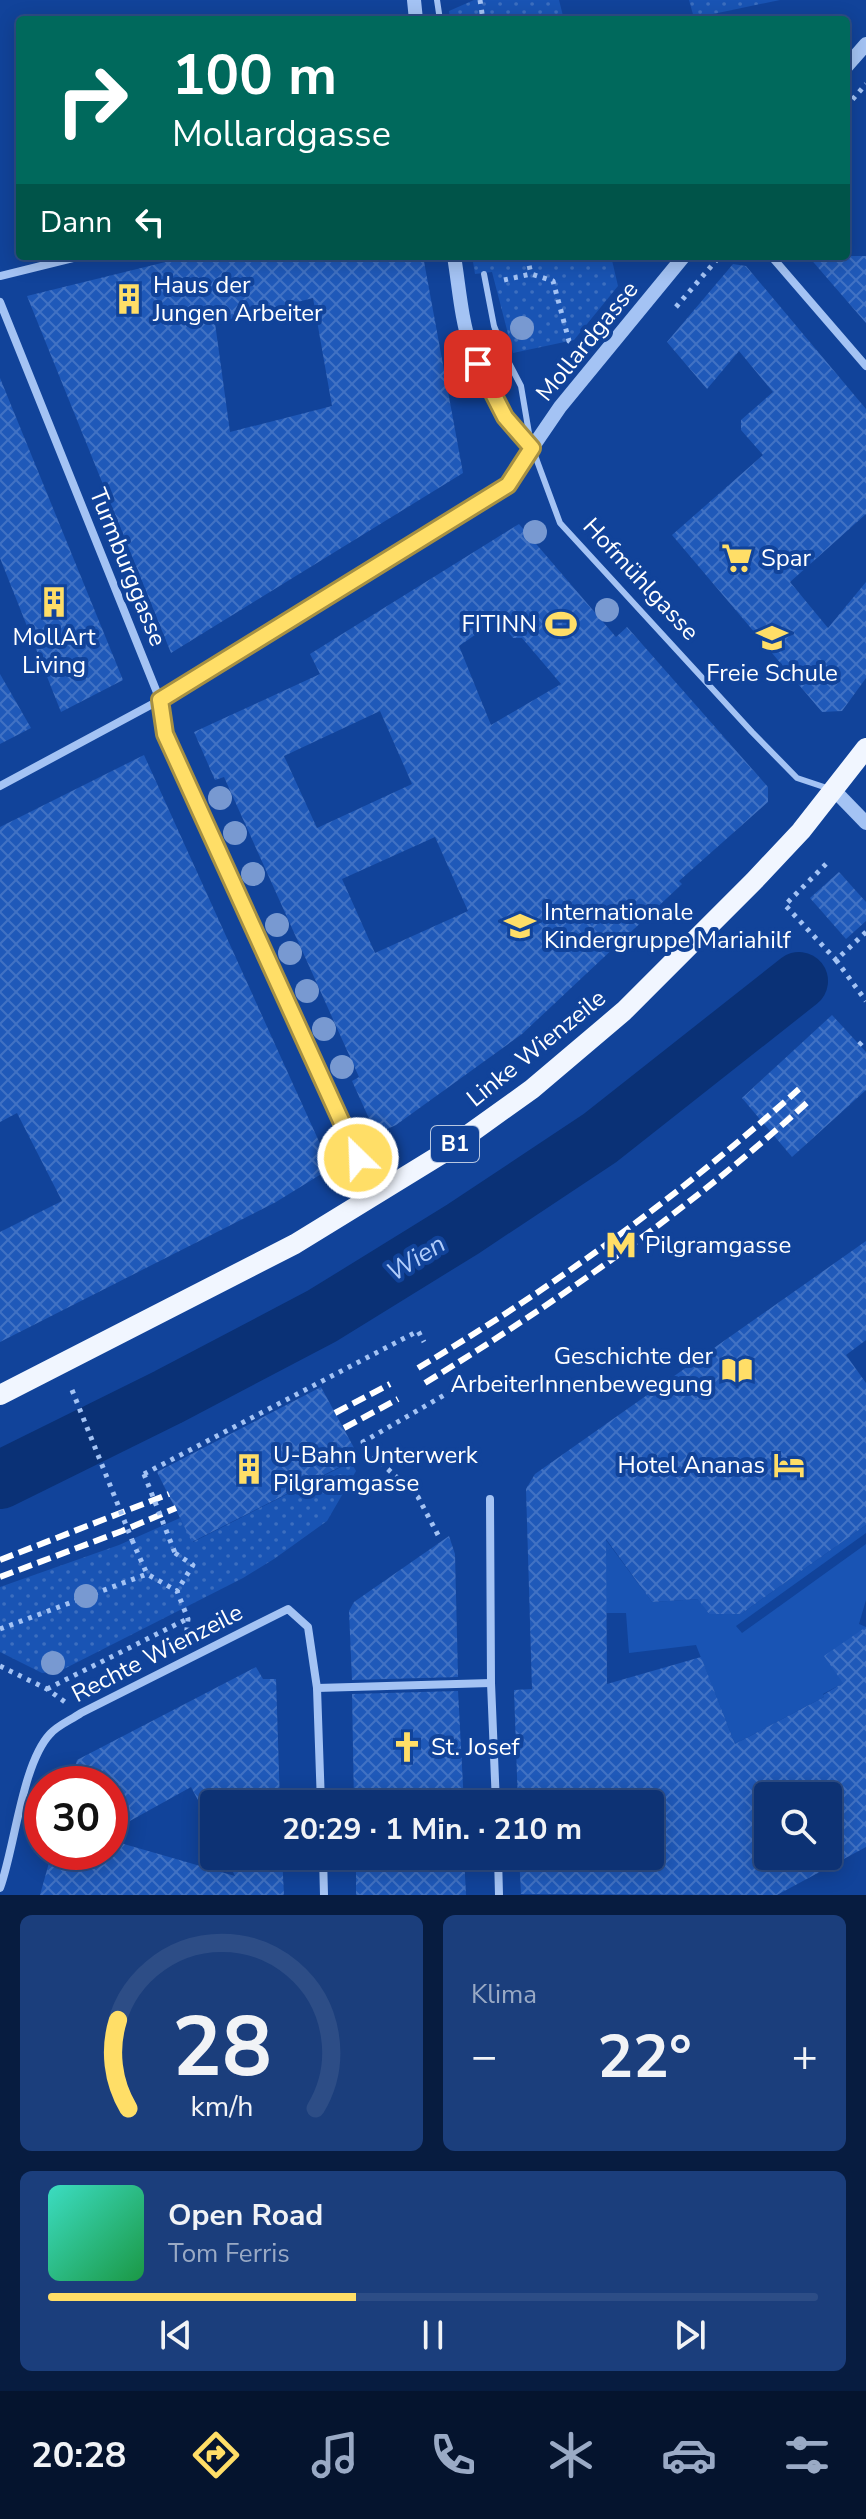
<!DOCTYPE html>
<html lang="de">
<head>
<meta charset="utf-8">
<style>
	body { margin:0; font-family:"Nunito Sans",sans-serif; background:#1b3e7c; color:#f1f3f6; height:100vh; display:flex; flex-direction:column; font-size:30px; white-space:nowrap }
	* { box-sizing:border-box; margin:0 }
	p { font-size:26px; color:#9aaac5 }
	.icon { flex:none; width:44px; height:44px; fill:none; stroke:currentColor; stroke-width:2; stroke-linecap:round; stroke-linejoin:round }
	.map { position:relative; height:1895px; overflow:hidden }
	.sheet { display:flex; flex-direction:column; gap:20px; padding:20px; background:#071c40; flex:1 }
	.sheet>* { flex:none }
	.hud { position:absolute; left:16px; top:16px; width:834px; height:244px; border-radius:8px; box-shadow:0 4px 20px #0003,0 0 0 2px #2d4d86; background:#00695c; color:#fff; overflow:hidden }
	.controls { position:absolute; left:754px; top:1782px; display:grid; gap:16px }
	.controls a { display:grid; place-items:center; width:88px; height:88px; border-radius:8px; background:#0d3274; box-shadow:0 4px 20px #0003,0 0 0 2px #2d4d86; font-size:40px }
	.speed { position:absolute; left:24px; top:1766px; display:flex; gap:16px; font-size:40px; font-weight:700; text-align:center }
	.speed>* { display:grid; place-content:center; width:104px; height:104px; border-radius:50%; background:#0d3274; box-shadow:0 4px 20px #0003,0 0 0 2px #2d4d86; line-height:1 }
	.speed .limit { border:12px solid #d22; background:#fff; color:#111 }
	.pin { position:absolute; display:grid; place-items:center; width:68px; height:68px; color:#fff; margin:-34px; border-radius:16px; box-shadow:0 4px 12px #0006 }
	.me { position:absolute; width:88px; margin:-44px; rotate:336deg; stroke-linejoin:round; filter:drop-shadow(0 0 6px #0008) }
	.turn { display:flex; align-items:center; gap:28px; height:168px; padding:0 24px; font-size:36px }
	.turn .icon { width:104px; height:104px; stroke-width:2.5 }
	.turn b { display:block; font-size:56px; line-height:68px }
	.then { display:flex; align-items:center; height:76px; padding:0 24px; background:#0003; gap:16px; font-size:30px }
	.big { font-size:60px; font-weight:700; line-height:1.1 }
	.sheet .card { flex:1; display:flex; flex-direction:column; justify-content:center; gap:12px; min-width:0; padding:0 28px; border-radius:12px; background:#1b3e7c }
	.sheet .dial { align-items:center; gap:0 }
	.dial svg { height:208px; overflow:visible; fill:none; stroke:#2d4d86; stroke-width:7; stroke-linecap:round; text-anchor:middle }
	.dial text { fill:#f1f3f6; stroke:none }
	.song { display:flex; align-items:center; gap:24px }
	.cover { width:96px; height:96px; border-radius:12px; background:linear-gradient(135deg,hsl(170 70% 55%),hsl(140 70% 35%)) }
	.played { height:8px; border-radius:4px; background:linear-gradient(90deg,#ffde67 40%,#2d4d86 40%) }
	.keys { display:flex; justify-content:space-around; direction:ltr }
	.heat { display:flex; justify-content:space-between; align-items:center; font-size:44px; direction:ltr }
	.sheet .tiles { flex:1; display:grid; gap:20px; grid-template-columns:1fr 1fr }
	.card:last-child { grid-column:span 2 }
	.trip { position:absolute; left:200px; top:1790px; width:464px; height:80px; border-radius:8px; background:#0d3274; box-shadow:0 4px 20px #0003,0 0 0 2px #2d4d86; font-weight:700; line-height:80px; text-align:center }
	.dock { display:flex; height:128px; justify-content:space-around; align-items:center; background:#05142e; color:#9aaac5 }
	.dock .icon { width:56px; height:56px }
	.dock .current { color:#ffde67 }
	.dock b { font-size:36px; color:#f1f3f6 }
	.map>svg:first-child { display:block }
	.grass { fill:#1954b4 }
	.park { fill:url(#park-dots) }
	.lines { fill:none; stroke-linecap:round; stroke-linejoin:round }
	.river { stroke:#0a3176; stroke-width:58 }
	.building { fill:url(#building-cross-hatch); fill-rule:evenodd }
	.path { stroke:#a4c3f4; stroke-width:5; stroke-dasharray:4 6; stroke-linecap:butt }
	.service { stroke:#a4c3f4; stroke-width:6 }
	.minor { stroke:#a4c3f4; stroke-width:8 }
	.tertiary { stroke:#a4c3f4; stroke-width:14 }
	.primary { stroke:#f1f6ff; stroke-width:20 }
	.rail { stroke:#fff; stroke-width:6; stroke-dasharray:14 6; stroke-linecap:butt }
	.path-bridge { stroke:#a4c3f4; stroke-width:5; stroke-dasharray:4 6; stroke-linecap:butt }
	.tree { fill:#7899d1 }
	.route-casing { stroke:#a69043; stroke-width:20 }
	.route { stroke:#ffde67; stroke-width:14 }
	.labels { text-anchor:middle; dominant-baseline:central; stroke-width:8; stroke-linejoin:round; paint-order:stroke }
	.shield { fill:#11439a; stroke:#b8c7e1; stroke-width:2 }
	.shield-label { font-size:22px; font-weight:bold; fill:#fff }
	.poi-label { font-size:24px; fill:#fff; stroke:#11439a; text-anchor:start }
	.street-label { font-size:24px; fill:#fff; stroke:#11439a }
	.water-label { font-size:26px; font-style:italic; fill:#b1cdfb; stroke:#11439a }
</style>
</head>
<body>
<div class="map">
<svg width="866" height="1895" viewBox="0 0 866 1895">
	<defs>
		<pattern id="park-dots" width="8" height="8" patternUnits="userSpaceOnUse" patternTransform="scale(2)"><rect width="8" height="8" fill="#1954b4"/><path d="M2 2h.1M6 6h.1" fill="none" stroke="#3c6ebf" stroke-width="1.8" stroke-linecap="round"/></pattern>
		<pattern id="building-cross-hatch" width="8" height="8" patternUnits="userSpaceOnUse" patternTransform="scale(2)"><rect width="8" height="8" fill="#1f59b9"/><path d="M0 0l8 8M0 8l8-8" fill="none" stroke="#4172c4"/></pattern>
	</defs>
	<rect width="100%" height="100%" fill="#11439a"/>
	<!-- grass -->
	<path class="grass" d="M866,1525v8l-130,93 6,7 124,-89v56l-7,24 7,3v44l-43,23 1,3 -89,47 -39,-99 -67,8 -3,-40h-20l-3,-77 49,66 47,-3 10,15h32z"/>
	<!-- park -->
	<g class="park">
		<path d="M474,0h85l5,20h-114l-1,-9z"/>
		<path d="M689,0h91l-86,18z"/>
		<path d="M472,256h139l7,30 -44,54 -61,13 -21,-81 -17,2z"/>
		<path d="M351,1462l5,9 -29,50 -53,38 -31,19 -185,94 -16,1 -42,-21v-65l119,-42 61,-27 13,24z"/>
	</g>
	<g class="lines">
		<!-- river -->
		<path class="river" d="M0,1480l168,-83 154,-81 141,-87 137,-91 199,-157"/>
	</g>
	<!-- building -->
	<g class="building">
		<path d="M190,256h233l40,217 -292,180 -144,-357zM313,298l19,108 -102,26 -15,-109z"/>
		<path d="M808,256h58v67z"/>
		<path d="M733,264l13,2 120,143v105l-76,68 38,46 38,-46v96l-24,33 -20,1 -150,-177 91,-80 -22,-25v-10l32,-28 -34,-41 -32,38 -40,-47z"/>
		<path d="M0,378l123,302 -62,32 -61,-154z"/>
		<path d="M519,524l97,113 11,-10 141,160v15l-89,79 3,3 -160,150 -126,91 -20,9 -24,-53 7,-4 -135,-300 -9,3 -21,-48 126,-58 -10,-20zM498,619l15,19h9l39,46 -70,41 -32,-79zM380,711l32,73 -95,44 -33,-72zM435,837l33,74 -93,42 -33,-74z"/>
		<path d="M0,674l31,54 -31,16z"/>
		<path d="M144,755l187,413 -55,34 -276,140v-110l62,-31 -45,-88 -17,9v-295z"/>
		<path d="M839,872l27,30v19l-20,18 -36,-41z"/>
		<path d="M832,1015l34,37v38l-74,67 -50,-59z"/>
		<path d="M866,1241v99l-20,15 20,28v142l-125,89h-32l-11,-15 -46,3 -46,-63 1,145 94,-27 34,87 89,-47 -1,-2 20,-12 -19,-27 42,-29v220l-89,48 -256,-1 -2,-38h131v-52h-132l-4,-114 18,-1 -6,-200 9,-15zM768,1796h60v60h-60z"/>
		<path d="M321,1387l38,70 -167,85 -35,-70z"/>
		<path d="M449,1536l6,18 3,123 -106,3 -3,-69 5,-9z"/>
		<path d="M256,1667l7,12h13l4,125h-80l-9,-17 -81,45v-48h-39l6,-24z"/>
		<path d="M458,1691l6,113h-110l-2,-110z"/>
		<path d="M110,1840l125,36 -10,-20h57l2,39h-244l12,-43h58z"/>
		<path d="M356,1856h108l2,39h-110z"/>
	</g>
	<g class="lines">
		<!-- path -->
		<g class="path">
			<path d="M480,0l3,20"/>
			<path d="M846,107l20,-23"/>
			<path d="M527,256l4,18"/>
			<path d="M504,280l27,-6 22,7 16,60 5,4"/>
			<path d="M676,307l44,-51"/>
			<path d="M826,864l-41,41 51,55 30,-28"/>
			<path d="M836,960l30,41"/>
			<path d="M859,1045l7,-7"/>
			<path d="M144,1474l274,-143 6,11"/>
			<path d="M438,1535l-20,-38 -52,-48 -3,-7 83,-48"/>
			<path d="M132,1540l15,34"/>
			<path d="M175,1553l18,12 -16,26"/>
			<path d="M0,1629l147,-55 30,17 11,28 -2,19"/>
			<path d="M0,1666l47,23 18,13"/>
			<path d="M47,1689l140,-70"/>
		</g>
		<!-- service -->
		<g class="service">
			<path d="M437,0l3,20"/>
			<path d="M484,274l10,52 15,37 12,23 9,53"/>
			<path d="M533,450l27,73 192,209 45,46 33,11"/>
		</g>
		<!-- minor -->
		<g class="minor">
			<path d="M771,256l95,110"/>
			<path d="M0,276l81,-20"/>
			<path d="M0,302l160,398 5,34 193,424 19,33"/>
			<path d="M0,786l160,-86 348,-215 24,-37"/>
			<path d="M490,1499l1,184 5,121"/>
			<path d="M317,1688l174,-5"/>
			<path d="M323,1856l1,39"/>
			<path d="M498,1856l1,39"/>
			<path d="M0,1888c15,-41 22,-124 50,-154 8,-9 21,-14 31,-21l207,-104 20,18 9,61 4,116"/>
		</g>
		<!-- tertiary -->
		<g class="tertiary">
			<path d="M414,0l2,20"/>
			<path d="M846,67l20,-23"/>
			<path d="M454,256c5,30 7,63 17,92 13,38 35,70 61,100l28,-41 124,-151"/>
			<path d="M834,790l32,33"/>
		</g>
		<!-- primary -->
		<path class="primary" d="M0,1395l295,-151 145,-89 92,-66 92,-78 130,-130 47,-50 65,-83"/>
		<!-- rail -->
		<g class="rail">
			<path d="M418,1368c136,-81 263,-173 381,-279"/>
			<path d="M425,1383c137,-84 266,-175 385,-283"/>
			<path d="M335,1413l55,-29"/>
			<path d="M344,1428l54,-29"/>
			<path d="M0,1560l169,-66"/>
			<path d="M0,1577l122,-46 54,-23"/>
		</g>
		<!-- path-bridge -->
		<g class="path-bridge">
			<path d="M72,1390l60,150"/>
			<path d="M144,1474l31,79"/>
		</g>
	</g>
	<!-- trees -->
	<g class="tree">
		<circle cx="522" cy="328" r="12"/>
		<circle cx="535" cy="532" r="12"/>
		<circle cx="607" cy="610" r="12"/>
		<circle cx="220" cy="798" r="12"/>
		<circle cx="235" cy="833" r="12"/>
		<circle cx="253" cy="874" r="12"/>
		<circle cx="277" cy="925" r="12"/>
		<circle cx="290" cy="953" r="12"/>
		<circle cx="307" cy="991" r="12"/>
		<circle cx="324" cy="1029" r="12"/>
		<circle cx="342" cy="1067" r="12"/>
		<circle cx="86" cy="1596" r="12"/>
		<circle cx="53" cy="1663" r="12"/>
	</g>
	<g class="lines">
		<defs>
			<path id="route" d="M358,1158l-193,-424 -5,-34 348,-215 24,-37 -27,-31 -27,-53"/>
		</defs>
		<!-- route casing -->
		<use href="#route" class="route-casing"/>
		<!-- route -->
		<use href="#route" class="route"/>
	</g>
	<!-- icons -->
	<defs>
		<symbol id="building-bare" viewBox="-9 -9 18 18"><path d="M-4-6H4V6H1V3H-1V6H-4ZM-2.5-4.3h1.7v1.8h-1.7ZM.8-4.3h1.7v1.8H.8ZM-2.5-1h1.7V.8h-1.7ZM.8-1h1.7V.8H.8Z" fill="#ffde67" stroke="#11439a" stroke-width="2.5" paint-order="stroke"/></symbol>
		<symbol id="supermarket-bare" viewBox="-9 -9 18 18"><path d="M-6-5.5h2.5l.6 2H6L4.5 2H-2.5L-4.4-4H-6ZM-1.5 3.2a1.3 1.3 0 1 0 .1 0ZM3 3.2a1.3 1.3 0 1 0 .1 0Z" fill="#ffde67" stroke="#11439a" stroke-width="2.5" paint-order="stroke"/></symbol>
		<symbol id="stadium-bare" viewBox="-9 -9 18 18"><path d="M0-5a6.5 5 0 1 0 0 10a6.5 5 0 1 0 0-10ZM-3.5-1.8h7v3.6h-7Z" fill="#ffde67" stroke="#11439a" stroke-width="2.5" paint-order="stroke"/></symbol>
		<symbol id="school-bare" viewBox="-9 -9 18 18"><path d="M0-5L7-2L0 1L-7-2ZM-4 1L0 2.5L4 1V4Q0 6-4 4Z" fill="#ffde67" stroke="#11439a" stroke-width="2.5" paint-order="stroke"/></symbol>
		<symbol id="metro-bare" viewBox="-9 -9 18 18"><path d="M-5.5 5V-5H-3L0 0L3-5H5.5V5H3V-.5L0 4L-3-.5V5Z" fill="#ffde67" stroke="#11439a" stroke-width="2.5" paint-order="stroke"/></symbol>
		<symbol id="library-bare" viewBox="-9 -9 18 18"><path d="M-6-4Q-3-5.5-.7-3.5V5Q-3 3-6 4ZM6-4Q3-5.5 .7-3.5V5Q3 3 6 4Z" fill="#ffde67" stroke="#11439a" stroke-width="2.5" paint-order="stroke"/></symbol>
		<symbol id="hotel-bare" viewBox="-9 -9 18 18"><path d="M-6-4.5h1.5V1H6V5H4.5V3h-9V5H-6ZM-4 0a1.8 1.8 0 1 1 3.6 0ZM.5 0V-2.5h3Q6-2.5 6 0Z" fill="#ffde67" stroke="#11439a" stroke-width="2.5" paint-order="stroke"/></symbol>
		<symbol id="church-bare" viewBox="-9 -9 18 18"><path d="M-1.2-6h2.4v3.5h3.3v2.4h-3.3V6h-2.4V-.1h-3.3v-2.4h3.3Z" fill="#ffde67" stroke="#11439a" stroke-width="2.5" paint-order="stroke"/></symbol>
	</defs>
	<g fill-rule="evenodd">
		<use href="#building-bare" x="107" y="277" width="44" height="44"/>
		<use href="#supermarket-bare" x="715" y="536" width="44" height="44"/>
		<use href="#building-bare" x="32" y="580" width="44" height="44"/>
		<use href="#stadium-bare" x="539" y="602" width="44" height="44"/>
		<use href="#school-bare" x="750" y="616" width="44" height="44"/>
		<use href="#school-bare" x="498" y="904" width="44" height="44"/>
		<use href="#metro-bare" x="599" y="1223" width="44" height="44"/>
		<use href="#library-bare" x="715" y="1348" width="44" height="44"/>
		<use href="#hotel-bare" x="767" y="1443" width="44" height="44"/>
		<use href="#building-bare" x="227" y="1447" width="44" height="44"/>
		<use href="#church-bare" x="385" y="1725" width="44" height="44"/>
	</g>
	<g class="labels">
		<!-- shield labels -->
		<rect class="shield" x="431" y="1126" width="48" height="36" rx="6"/>
		<g class="shield-label">
			<text x="455" y="1144">B1</text>
		</g>
		<!-- poi labels -->
		<g class="poi-label">
			<text x="153" y="285">Haus der<tspan x="153" dy="28">Jungen Arbeiter</tspan></text>
			<text x="761" y="558">Spar</text>
			<text x="537" y="624" text-anchor="end">FITINN</text>
			<text x="54" y="637" text-anchor="middle">MollArt<tspan x="54" dy="28">Living</tspan></text>
			<text x="772" y="673" text-anchor="middle">Freie Schule</text>
			<text x="544" y="912">Internationale<tspan x="544" dy="28">Kindergruppe Mariahilf</tspan></text>
			<text x="645" y="1245">Pilgramgasse</text>
			<text x="713" y="1356" text-anchor="end">Geschichte der<tspan x="713" dy="28">ArbeiterInnenbewegung</tspan></text>
			<text x="273" y="1455">U-Bahn Unterwerk<tspan x="273" dy="28">Pilgramgasse</tspan></text>
			<text x="765" y="1465" text-anchor="end">Hotel Ananas</text>
			<text x="431" y="1747">St. Josef</text>
		</g>
		<!-- street labels -->
		<g class="street-label">
			<text transform="translate(587 341) rotate(-51)">Mollardgasse</text>
			<text transform="translate(128 567) rotate(68)">Turmburggasse</text>
			<text transform="translate(641 579) rotate(47)">Hofmühlgasse</text>
			<text transform="translate(536 1048) rotate(-39)">Linke Wienzeile</text>
			<text transform="translate(157 1653) rotate(-27)">Rechte Wienzeile</text>
		</g>
		<!-- water labels -->
		<g class="water-label">
			<text transform="translate(416 1258) rotate(-32)">Wien</text>
		</g>
	</g>
</svg>
<div class="controls">
<a><svg class="icon" aria-label="search" viewBox="0 0 24 24"><circle cx="10" cy="10" r="6"/><path d="M15 15l6 6"/></svg></a>
</div>
<div class="speed"><div class="limit">30</div></div>
<div class="pin" style="left:478px;top:364px;background:#d93025"><svg class="icon" aria-label="arrive" viewBox="0 0 24 24"><path d="M6 21V4h12l-3 4 3 4H6"/></svg></div>
<svg class="me" style="left:358px;top:1158px" viewBox="-20 -20 40 40"><circle r="17" fill="#ffde67" stroke="#fff" stroke-width="3"/><path d="M0-11L8 9 0 5-8 9z" fill="#fff"/></svg>
<div class="trip">20:29 · 1 Min. · 210 m</div>
<div class="hud">
<div class="turn"><svg class="icon" aria-label="right" viewBox="0 0 24 24"><path d="M7 20v-9h11M14 6l5 5-5 5"/></svg><div><b>100 m</b>Mollardgasse</div></div>
<div class="then">Dann<svg class="icon" aria-label="left" viewBox="0 0 24 24"><path d="M17 20v-9H6M10 6l-5 5 5 5"/></svg></div>
</div>
</div>
<section class="sheet">
<div class="tiles">
<div class="card dial"><svg viewBox="0 0 100 80">
<path d="M14 69A42 42 0 1 1 86 69"/>
<path d="M14 69A42 42 0 0 1 10 35" stroke="#ffde67"/>
<text x="50" y="56" font-size="32" font-weight="700">28</text>
<text x="50" y="72" font-size="11">km/h</text>
</svg></div>
<div class="card"><p>Klima</p>
<div class="heat"><a>−</a><b class="big">22°</b><a>+</a></div>
</div>
<div class="card">
<div class="song"><i class="cover"></i><div><b>Open Road</b><p>Tom Ferris</p></div></div>
<div class="played"></div>
<div class="keys"><svg class="icon" aria-label="previous" viewBox="0 0 24 24"><path d="M18 5L8 12l10 7zM5 5v14"/></svg><svg class="icon" aria-label="pause" viewBox="0 0 24 24"><path d="M8 5v14M16 5v14"/></svg><svg class="icon" aria-label="next" viewBox="0 0 24 24"><path d="M6 5l10 7-10 7zM19 5v14"/></svg></div>
</div>
</div>
</section>
<nav class="dock">
<b>20:28</b>
<svg class="icon current" aria-label="directions" viewBox="0 0 24 24"><path d="M12 3l9 9-9 9-9-9zM9 14v-3h6M13 9l2 2-2 2"/></svg>
<svg class="icon" aria-label="music" viewBox="0 0 24 24"><path d="M9 18V5l10-2v13"/><circle cx="6" cy="18" r="3"/><circle cx="16" cy="16" r="3"/></svg>
<svg class="icon" aria-label="phone" viewBox="0 0 24 24"><path d="M5 4h4l2 5-3 2q2 4 5 5l2-3 5 2v4C11 20 4 13 5 4z"/></svg>
<svg class="icon" aria-label="climate" viewBox="0 0 24 24"><path d="M12 3v18M4 7l16 10M4 17L20 7"/></svg>
<svg class="icon" aria-label="car" viewBox="0 0 24 24"><path d="M5 17H2v-5l4-1 3-4h7l3 4 3 1v5h-3M9 17h6M6 11h13"/><circle cx="7" cy="17" r="2"/><circle cx="17" cy="17" r="2"/></svg>
<svg class="icon" aria-label="filters" viewBox="0 0 24 24"><path d="M4 7h16M4 17h16"/><circle cx="9" cy="7" r="2"/><circle cx="15" cy="17" r="2"/></svg>
</nav>
</body>
</html>
